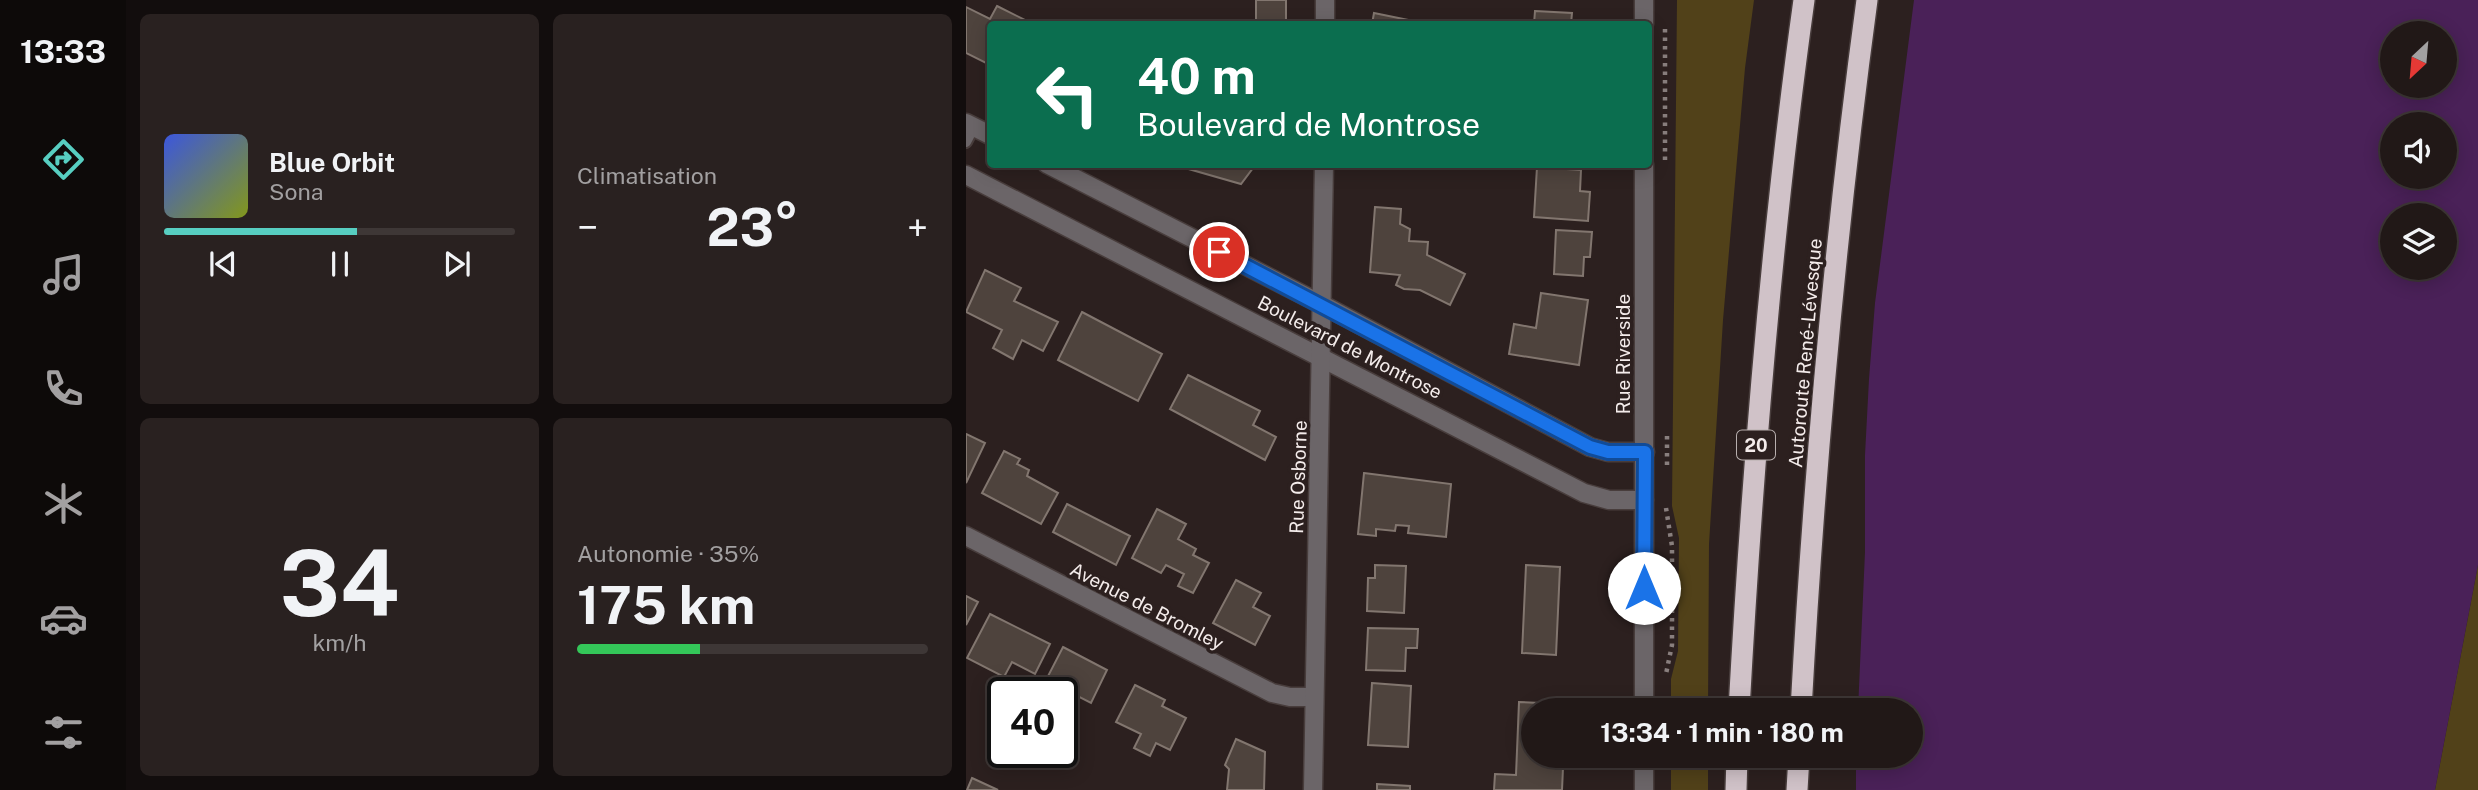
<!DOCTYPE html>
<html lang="fr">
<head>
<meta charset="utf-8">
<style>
	body { margin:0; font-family:"Public Sans",sans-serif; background:#292120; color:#f1f3f6; height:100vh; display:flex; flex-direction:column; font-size:26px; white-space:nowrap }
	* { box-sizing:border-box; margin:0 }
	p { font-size:23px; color:#a2a0a1 }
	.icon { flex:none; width:38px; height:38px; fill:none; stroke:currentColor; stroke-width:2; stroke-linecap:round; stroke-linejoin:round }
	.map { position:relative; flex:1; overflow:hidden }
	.panel { display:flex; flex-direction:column; gap:14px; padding:14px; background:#120d0d; width:840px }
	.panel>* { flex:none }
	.banner { position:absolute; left:21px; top:21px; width:665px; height:147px; border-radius:7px; box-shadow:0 4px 18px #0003,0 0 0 2px #3e3736; background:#0b6e4f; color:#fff; overflow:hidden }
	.needle { width:46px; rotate:206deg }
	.buttons { position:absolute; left:1414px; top:21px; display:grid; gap:14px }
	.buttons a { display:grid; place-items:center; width:77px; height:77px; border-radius:50%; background:#211817; box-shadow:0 4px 18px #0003,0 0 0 2px #3e3736; font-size:35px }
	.speed { position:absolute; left:21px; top:677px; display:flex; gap:14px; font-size:35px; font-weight:700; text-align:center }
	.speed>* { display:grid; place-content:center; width:91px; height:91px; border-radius:50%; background:#211817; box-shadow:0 4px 18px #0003,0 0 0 2px #3e3736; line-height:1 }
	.speed .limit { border:4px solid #111; border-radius:10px; background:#fff; color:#111 }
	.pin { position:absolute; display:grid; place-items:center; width:60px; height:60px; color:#fff; margin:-30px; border:4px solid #fff; border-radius:50%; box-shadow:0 2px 7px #0007 }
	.me { position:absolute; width:77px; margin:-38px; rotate:0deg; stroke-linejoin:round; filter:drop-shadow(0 0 5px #0008) }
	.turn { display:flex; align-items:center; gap:24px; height:147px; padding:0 35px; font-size:32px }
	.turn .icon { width:91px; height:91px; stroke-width:2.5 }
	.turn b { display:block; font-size:49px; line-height:60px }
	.big { font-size:52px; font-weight:700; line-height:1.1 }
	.panel .tile { flex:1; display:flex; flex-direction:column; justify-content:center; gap:10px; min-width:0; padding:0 24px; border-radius:10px; background:#292120 }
	.panel .dial { align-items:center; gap:0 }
	.dial b { font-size:91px; line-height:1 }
	.song { display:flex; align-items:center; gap:21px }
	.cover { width:84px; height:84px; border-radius:10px; background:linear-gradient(135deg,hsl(230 70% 55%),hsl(70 70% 35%)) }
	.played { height:7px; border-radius:4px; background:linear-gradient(90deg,#57cec1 55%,#3e3736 55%) }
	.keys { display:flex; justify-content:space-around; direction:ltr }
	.heat { display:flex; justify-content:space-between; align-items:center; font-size:38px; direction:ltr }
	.charge { height:10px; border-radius:5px; background:linear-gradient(90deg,#34c759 35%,#3e3736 0) }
	.panel .tiles { flex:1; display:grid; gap:14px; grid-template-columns:repeat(2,1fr) }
	.trip { position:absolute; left:555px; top:698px; width:402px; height:70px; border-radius:35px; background:#211817; box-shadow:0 4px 18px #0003,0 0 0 2px #3e3736; font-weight:700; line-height:70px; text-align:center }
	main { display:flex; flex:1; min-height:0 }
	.tabs { display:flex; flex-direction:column; width:126px; justify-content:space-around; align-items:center; background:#0d0a09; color:#a2a0a1 }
	.tabs .icon { width:49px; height:49px }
	.tabs .active { color:#57cec1 }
	.tabs b { font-size:32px; color:#f1f3f6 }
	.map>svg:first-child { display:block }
	.green { fill:#514119 }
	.water { fill:#4a2158; fill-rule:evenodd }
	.building { fill:#4e433d; stroke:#82766f; stroke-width:2 }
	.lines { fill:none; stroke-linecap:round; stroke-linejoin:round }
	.service-casing { stroke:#483d3c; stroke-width:14 }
	.minor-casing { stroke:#483d3c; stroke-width:21 }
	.tertiary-casing { stroke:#483d3c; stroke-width:21 }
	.motorway-casing { stroke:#483d3c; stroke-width:24 }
	.path { stroke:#897f7e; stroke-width:4.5; stroke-dasharray:3.5 5; stroke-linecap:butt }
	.service { stroke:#6b6568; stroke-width:10 }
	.minor { stroke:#6b6568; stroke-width:18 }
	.tertiary { stroke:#6b6568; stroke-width:18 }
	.motorway { stroke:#d0c2c8; stroke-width:21 }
	.route-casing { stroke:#114b97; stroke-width:18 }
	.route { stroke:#1a73e8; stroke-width:12 }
	.labels { text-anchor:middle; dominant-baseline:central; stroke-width:7; stroke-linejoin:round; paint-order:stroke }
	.shield { fill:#2c201f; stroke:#b8afae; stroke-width:2 }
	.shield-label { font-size:18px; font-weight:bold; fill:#f4eceb }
	.street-label { font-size:19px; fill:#f4eceb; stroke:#2c201f }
</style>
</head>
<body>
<main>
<nav class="tabs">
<b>13:33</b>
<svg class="icon active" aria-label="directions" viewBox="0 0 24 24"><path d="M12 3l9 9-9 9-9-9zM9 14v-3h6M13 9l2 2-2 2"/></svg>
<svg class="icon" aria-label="music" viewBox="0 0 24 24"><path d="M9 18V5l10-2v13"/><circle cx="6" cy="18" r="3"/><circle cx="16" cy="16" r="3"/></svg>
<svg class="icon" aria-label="phone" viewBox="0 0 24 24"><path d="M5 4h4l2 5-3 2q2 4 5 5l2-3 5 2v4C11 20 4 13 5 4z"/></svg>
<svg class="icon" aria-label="climate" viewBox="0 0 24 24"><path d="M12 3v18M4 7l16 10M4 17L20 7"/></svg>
<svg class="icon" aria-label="car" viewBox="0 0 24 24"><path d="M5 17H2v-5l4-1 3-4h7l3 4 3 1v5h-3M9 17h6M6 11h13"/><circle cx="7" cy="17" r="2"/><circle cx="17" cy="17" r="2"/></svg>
<svg class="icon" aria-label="filters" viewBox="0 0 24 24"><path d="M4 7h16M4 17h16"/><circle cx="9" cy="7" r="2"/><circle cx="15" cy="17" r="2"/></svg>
</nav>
<section class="panel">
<div class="tiles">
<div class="tile">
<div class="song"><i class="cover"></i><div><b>Blue Orbit</b><p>Sona</p></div></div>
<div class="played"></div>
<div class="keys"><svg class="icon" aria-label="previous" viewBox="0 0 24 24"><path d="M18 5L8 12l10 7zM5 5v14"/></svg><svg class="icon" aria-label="pause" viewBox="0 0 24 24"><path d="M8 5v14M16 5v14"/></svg><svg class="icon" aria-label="next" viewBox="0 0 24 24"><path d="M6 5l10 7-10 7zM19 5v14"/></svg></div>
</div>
<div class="tile"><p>Climatisation</p>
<div class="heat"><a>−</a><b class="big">23°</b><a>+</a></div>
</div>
<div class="tile dial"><b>34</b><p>km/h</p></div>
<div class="tile"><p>Autonomie · 35%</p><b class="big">175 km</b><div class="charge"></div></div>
</div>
</section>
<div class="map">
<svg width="1512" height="790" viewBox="0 0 1512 790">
	<rect width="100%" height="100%" fill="#2c201f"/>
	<!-- green -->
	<g class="green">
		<path d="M711,0h77l-9,68 -22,252 -14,224 -1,166h-37v-31l7,-28 1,-113 -7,-32z"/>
		<path d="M1512,565v225h-43z"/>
		<rect x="705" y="756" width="37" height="34"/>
	</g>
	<!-- water -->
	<path class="water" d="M948,0h564v565l-43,225h-579v-34h55v-46h-53l7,-158v-97l4,-76 6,-76zM1426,33h53v53h-53zM1426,124h53v53h-53zM1426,215h53v53h-53z"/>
	<!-- building -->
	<g class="building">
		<rect x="290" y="0" width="30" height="24"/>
		<path d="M31,6l36,18h-43v41l-24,-12v-46l24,12z"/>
		<path d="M569,11l37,2 -1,11h-37z"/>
		<path d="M408,13l54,11h-56z"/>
		<path d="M205,164h85l-15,20z"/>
		<path d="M571,167l44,3 -1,21 10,1 -2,29 -54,-4z"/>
		<path d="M409,207l26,2 -1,15 10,5 -1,12 19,1 -1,13 38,19 -15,31 -30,-15 -16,-1 -8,-4 4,-10 -30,-3z"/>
		<path d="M590,230l36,2 -2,25h-6l-1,19 -29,-2z"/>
		<path d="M19,270l36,18 -7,13 44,21 -15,29 -21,-11 -9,19 -20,-11 9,-18 -36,-18z"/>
		<path d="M575,293l47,7 -9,65 -70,-11 5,-30 22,4z"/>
		<path d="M116,312l80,42 -24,47 -80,-41z"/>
		<path d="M222,375l72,36 -7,14 23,12 -11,23 -95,-51z"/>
		<path d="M0,434l19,9 -19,40z"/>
		<path d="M38,451l16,8 -3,5 12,6 -2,6 31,17 -17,31 -59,-31z"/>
		<path d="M398,473l87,11 -5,53 -38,-4 1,-7 -13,-1 -1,6 -19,-2v7l-18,-2z"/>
		<path d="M101,504l63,32 -14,29 -63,-33z"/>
		<path d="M191,509l29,15 -8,15 18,10 -3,6 16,8 -16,30 -15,-7 6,-12 -18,-9 -5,8 -29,-15z"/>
		<path d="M409,565l31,1 -2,47 -37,-2 1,-33h7z"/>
		<path d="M560,565l34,2 -4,88 -34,-2z"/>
		<path d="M270,580l25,13 -8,14 17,9 -15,29 -42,-22z"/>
		<path d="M0,596l12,6 -12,23z"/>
		<path d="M24,614l60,30 -15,30 -23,-12 -8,15 -37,-19z"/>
		<path d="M402,628l50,1 -1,19h-11l-1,23 -39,-1z"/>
		<path d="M97,647l44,23 -16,33 -45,-23z"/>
		<path d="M406,683l39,3 -3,61 -40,-2z"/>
		<path d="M169,685l30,15 -3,6 24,12 -16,32 -14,-7 -6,13 -16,-8 7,-14 -25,-12z"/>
		<path d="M553,702l44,2v6h-30v46h23l-1,11 8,1 -1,22h-68l1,-16 21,1z"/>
		<path d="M270,739l29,13 -1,38h-37l2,-21 -4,-4z"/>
		<path d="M6,778l26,12h-31z"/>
		<path d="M411,784l33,2v4h-33z"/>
	</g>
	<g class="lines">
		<defs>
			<path id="service" d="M0,142l8,-15"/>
			<g id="minor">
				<path d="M359,24v-24"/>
				<path d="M0,123l24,12"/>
				<path d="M81,164l276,141 267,142 18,5h37"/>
				<path d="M0,175l618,318 25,7h35"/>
				<path d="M0,536l306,157 18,4h24"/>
				<path d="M347,790l11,-626"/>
			</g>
			<g id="tertiary">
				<path d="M678,0v24"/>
				<path d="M678,710v-546"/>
				<path d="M678,756v34"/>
			</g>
			<g id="motorway">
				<path d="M773,710c13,-237 32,-474 65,-710"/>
				<path d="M835,710c13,-237 34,-474 66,-710"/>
				<path d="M770,790l1,-34"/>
				<path d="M831,790l2,-34"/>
			</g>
		</defs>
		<!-- service casing -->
		<use href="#service" class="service-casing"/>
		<!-- minor casing -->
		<use href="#minor" class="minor-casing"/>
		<!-- tertiary casing -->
		<use href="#tertiary" class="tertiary-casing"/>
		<!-- motorway casing -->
		<use href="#motorway" class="motorway-casing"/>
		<!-- path -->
		<g class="path">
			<path d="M699,160v-131"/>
			<path d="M701,465v-30"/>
			<path d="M700,508l6,38v99l-6,29"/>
		</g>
		<!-- service -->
		<use href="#service" class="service"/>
		<!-- minor -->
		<use href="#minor" class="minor"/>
		<!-- tertiary -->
		<use href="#tertiary" class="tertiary"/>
		<!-- motorway -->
		<use href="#motorway" class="motorway"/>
	</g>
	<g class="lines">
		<defs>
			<path id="route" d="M253,252l371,195 18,5h37l-1,136"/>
		</defs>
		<!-- route casing -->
		<use href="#route" class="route-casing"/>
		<!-- route -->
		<use href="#route" class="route"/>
	</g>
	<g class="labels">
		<!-- shield labels -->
		<rect class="shield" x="771" y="430.5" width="38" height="29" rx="5"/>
		<g class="shield-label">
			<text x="790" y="445">20</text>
		</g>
		<!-- street labels -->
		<g class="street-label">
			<text transform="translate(384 347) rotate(27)">Boulevard de Montrose</text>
			<text transform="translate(839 353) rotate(-85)">Autoroute René-Lévesque</text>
			<text transform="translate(657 354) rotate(-90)">Rue Riverside</text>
			<text transform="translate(332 477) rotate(-88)">Rue Osborne</text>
			<text transform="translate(181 606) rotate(27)">Avenue de Bromley</text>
		</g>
	</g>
</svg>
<div class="buttons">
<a><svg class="needle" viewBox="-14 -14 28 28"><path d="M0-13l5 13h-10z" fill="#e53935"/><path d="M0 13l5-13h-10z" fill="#a2a0a1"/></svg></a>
<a><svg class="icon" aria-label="sound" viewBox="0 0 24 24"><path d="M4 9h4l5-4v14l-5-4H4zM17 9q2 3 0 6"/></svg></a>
<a><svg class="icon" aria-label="layers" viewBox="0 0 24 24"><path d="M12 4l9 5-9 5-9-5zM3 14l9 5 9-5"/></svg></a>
</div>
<div class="speed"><div class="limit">40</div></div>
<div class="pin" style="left:253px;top:252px;background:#d93025"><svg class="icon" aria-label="arrive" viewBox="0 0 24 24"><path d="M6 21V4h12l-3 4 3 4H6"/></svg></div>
<svg class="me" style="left:678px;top:588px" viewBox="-20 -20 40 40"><circle r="19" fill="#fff"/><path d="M0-13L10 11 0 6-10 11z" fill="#1a73e8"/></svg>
<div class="trip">13:34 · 1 min · 180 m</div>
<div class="banner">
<div class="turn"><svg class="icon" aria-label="left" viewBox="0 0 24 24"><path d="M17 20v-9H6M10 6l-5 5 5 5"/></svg><div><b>40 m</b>Boulevard de Montrose</div></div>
</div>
</div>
</main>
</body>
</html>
